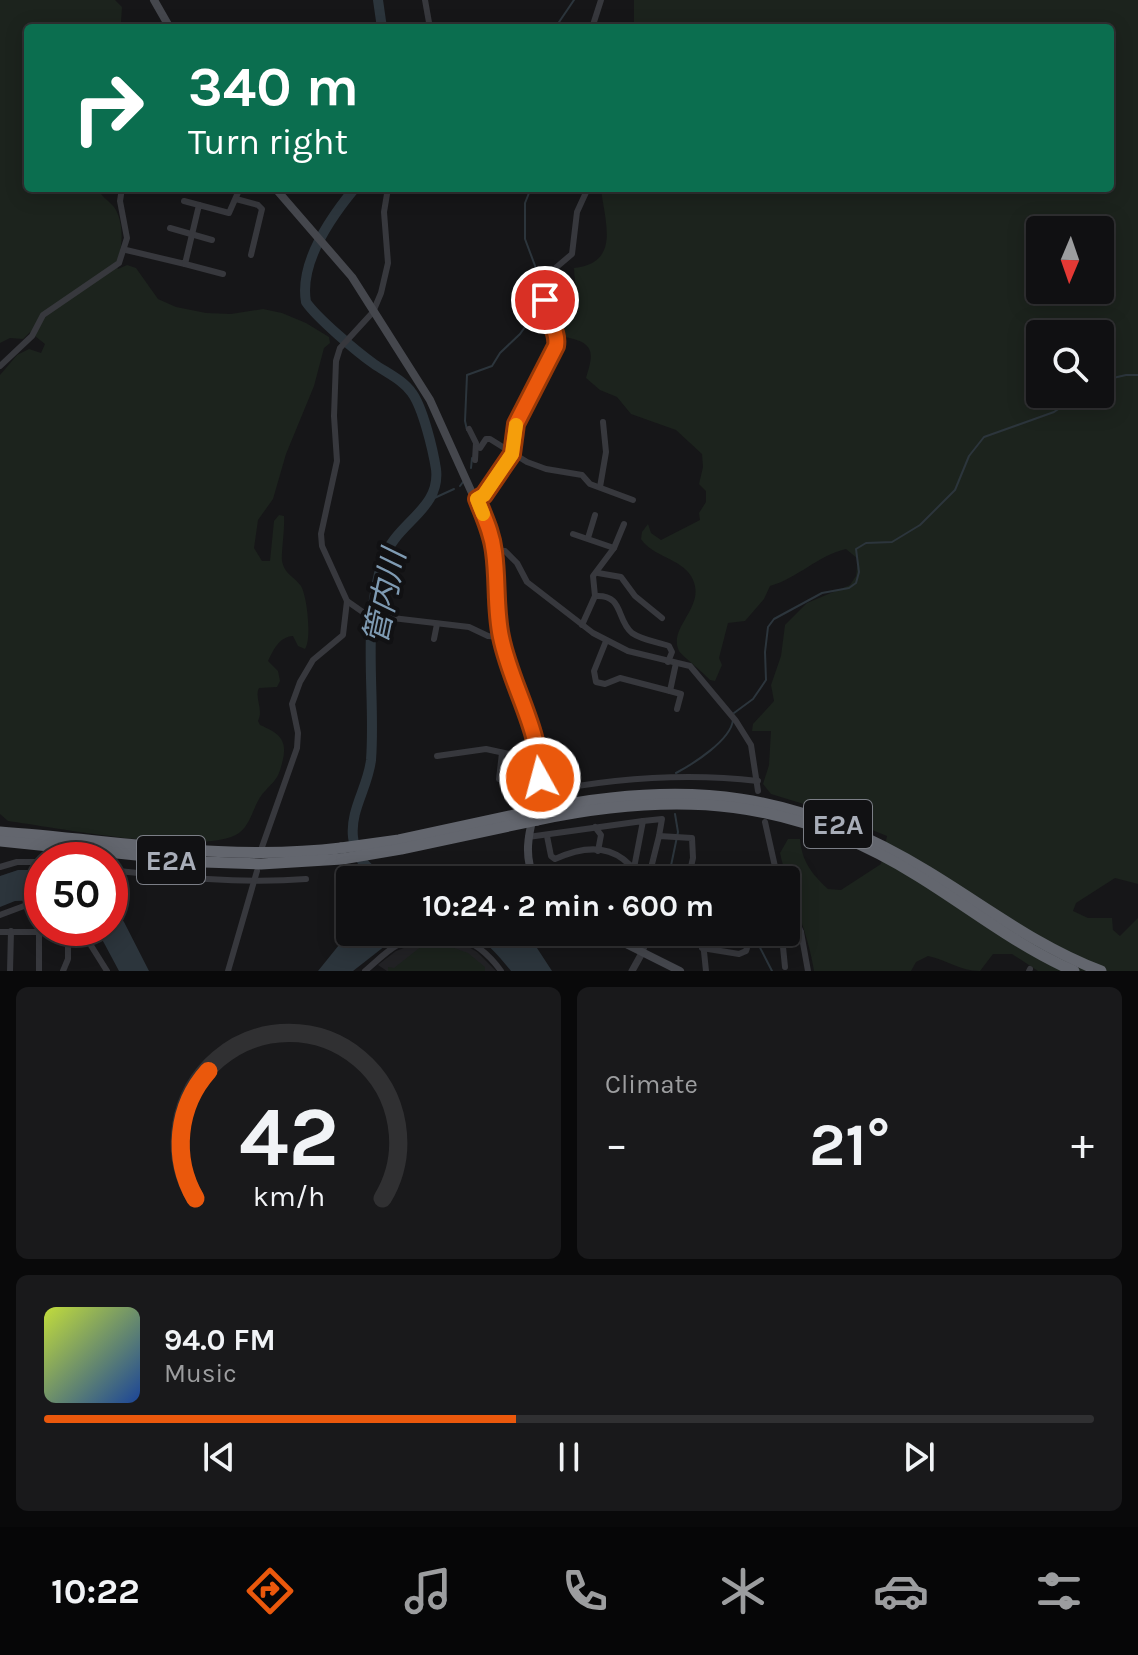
<!DOCTYPE html>
<html lang="en">
<head>
<meta charset="utf-8">
<style>
	body { margin:0; font-family:Karla,"Noto Sans JP",sans-serif; background:#19191b; color:#f1f3f6; height:100vh; display:flex; flex-direction:column; font-size:30px; white-space:nowrap }
	* { box-sizing:border-box; margin:0 }
	p { font-size:26px; color:#9c9d9f }
	.icon { flex:none; width:44px; height:44px; fill:none; stroke:currentColor; stroke-width:2; stroke-linecap:round; stroke-linejoin:round }
	.map { position:relative; height:971px; overflow:hidden }
	.details { display:flex; flex-direction:column; gap:16px; padding:16px; background:#09090a; flex:1 }
	.details>* { flex:none }
	.guide { position:absolute; left:24px; top:24px; width:1090px; height:168px; border-radius:8px; box-shadow:0 4px 20px #0003,0 0 0 2px #303032; background:#0b6e4f; color:#fff; overflow:hidden }
	.needle { width:52px; rotate:182deg }
	.fabs { position:absolute; left:1026px; top:216px; display:grid; gap:16px }
	.fabs a { display:grid; place-items:center; width:88px; height:88px; border-radius:8px; background:#101012; box-shadow:0 4px 20px #0003,0 0 0 2px #303032; font-size:40px }
	.speed { position:absolute; left:24px; top:842px; display:flex; gap:16px; font-size:40px; font-weight:700; text-align:center }
	.speed>* { display:grid; place-content:center; width:104px; height:104px; border-radius:50%; background:#101012; box-shadow:0 4px 20px #0003,0 0 0 2px #303032; line-height:1 }
	.speed .limit { border:12px solid #d22; background:#fff; color:#111 }
	.pin { position:absolute; display:grid; place-items:center; width:68px; height:68px; color:#fff; margin:-34px; border:4px solid #fff; border-radius:50%; box-shadow:0 2px 8px #0007 }
	.me { position:absolute; width:88px; margin:-44px; rotate:353deg; stroke-linejoin:round; filter:drop-shadow(0 0 6px #0008) }
	.turn { display:flex; align-items:center; gap:28px; height:168px; padding:0 32px; font-size:36px }
	.turn .icon { width:104px; height:104px; stroke-width:2.5 }
	.turn b { display:block; font-size:56px; line-height:68px }
	.big { font-size:60px; font-weight:700; line-height:1.1 }
	.details .tile { flex:1; display:flex; flex-direction:column; justify-content:center; gap:12px; min-width:0; padding:0 28px; border-radius:12px; background:#19191b }
	.details .dial { align-items:center; gap:0 }
	.dial svg { height:208px; overflow:visible; fill:none; stroke:#303032; stroke-width:7; stroke-linecap:round; text-anchor:middle }
	.dial text { fill:#f1f3f6; stroke:none }
	.song { display:flex; align-items:center; gap:24px }
	.cover { width:96px; height:96px; border-radius:12px; background:linear-gradient(135deg,hsl(70 70% 55%),hsl(220 70% 35%)) }
	.played { height:8px; border-radius:4px; background:linear-gradient(90deg,#ea580c 45%,#303032 45%) }
	.keys { display:flex; justify-content:space-around; direction:ltr }
	.heat { display:flex; justify-content:space-between; align-items:center; font-size:44px; direction:ltr }
	.details .tiles { flex:1; display:grid; gap:16px; grid-template-columns:1fr 1fr }
	.tile:last-child { grid-column:span 2 }
	.trip { position:absolute; left:336px; top:866px; width:464px; height:80px; border-radius:8px; background:#101012; box-shadow:0 4px 20px #0003,0 0 0 2px #303032; font-weight:700; line-height:80px; text-align:center }
	.tabs { display:flex; height:128px; justify-content:space-around; align-items:center; background:#060607; color:#9c9d9f }
	.tabs .icon { width:56px; height:56px }
	.tabs .selected { color:#ea580c }
	.tabs b { font-size:36px; color:#f1f3f6 }
	.map>svg:first-child { display:block }
	.built { fill:#222225 }
	.green { fill:#1c231d; fill-rule:evenodd }
	.water { fill:#2c353c }
	.lines { fill:none; stroke-linecap:round; stroke-linejoin:round }
	.stream { stroke:#2c353c; stroke-width:2 }
	.river { stroke:#2c353c; stroke-width:10 }
	.minor { stroke:#37383d; stroke-width:6 }
	.tertiary { stroke:#37383d; stroke-width:7 }
	.secondary { stroke:#45474d; stroke-width:8 }
	.motorway { stroke:#63666e; stroke-width:11 }
	.motorway-bridge { stroke:#63666e; stroke-width:11 }
	.route-casing { stroke:#983908; stroke-width:20 }
	.route { stroke:#ea580c; stroke-width:14 }
	.slow { stroke:#f59e0b; stroke-width:14 }
	.labels { text-anchor:middle; dominant-baseline:central; stroke-width:8; stroke-linejoin:round; paint-order:stroke }
	.shield { fill:#111113; stroke:#7b7e86; stroke-width:2 }
	.shield-label { font-size:28px; font-weight:bold; fill:#a8adb8 }
	.water-label { font-size:32px; font-style:italic; fill:#7f9bb3; stroke:#111113 }
</style>
</head>
<body>
<div class="map">
<svg width="1138" height="971" viewBox="0 0 1138 971">
	<rect width="100%" height="100%" fill="#161618"/>
	<!-- built -->
	<path class="built" d="M430,938l29,3 18,11 19,19h-109l-9,-6 18,-14z"/>
	<!-- green -->
	<g class="green">
		<path d="M0,0h115l7,7 -1,15 -7,6h-86v160h69c4,8 11,12 17,19 10,14 10,43 1,57l3,5 9,-4 9,3 22,31 18,8 30,6 25,1 32,-5 19,4 24,10 23,14 1,6 -6,5 -10,38 -28,68 -13,45 -15,21 -4,28 8,13h8l4,-40 5,-6 5,1c1,12 -3,38 -2,45 3,14 12,15 19,25 6,10 11,53 4,63l-7,-3 -5,-10c-14,1 -19,13 -25,25l10,10 2,10 -3,6 -18,1c-5,10 5,21 -1,33l2,4c24,10 28,18 21,42 -4,15 -11,17 -20,29 -8,11 -10,28 -22,37 -33,24 -186,-6 -231,-12l-8,-7v-439l17,-20 12,-6 12,4 4,-9 -15,-12 -7,7 -13,-1 -10,5z"/>
		<path d="M634,0h504v884l-23,-6 -39,25 -3,8 15,7h24l1,12 7,6 18,-18v53h-100l-26,-17h-19l-13,17c-20,0 -33,-11 -52,-15l-12,6 -5,9h-97c-6,-41 -25,-77 -34,-118l8,-14h12c2,23 12,35 28,50l13,1 40,-26 6,-28 -67,-27 -49,-15 -8,-10 6,-19 2,-34h-19l1,-7 21,-23 -3,-16 10,-29 4,-31 22,-22 43,-18 6,-9 2,-17 -12,-10c-29,7 -48,29 -76,37l-6,13 -19,22 -17,2 -9,35 3,7 -7,16 -5,-1c-6,-7 -29,-25 -31,-29 -12,-25 30,-45 12,-75 -11,-18 -38,-19 -50,-37l1,-7 6,-8 3,9 10,7 39,-20 -1,-7 7,-11v-11l-7,-7 4,-17 -1,-13 -26,-24 -45,-16 -14,-17 -17,-7 -14,-12c8,-26 9,-35 -21,-41l-7,-11 -1,-12 19,-9c3,-12 -2,-24 -2,-37 48,-5 30,-48 27,-80h509v-160h-476zM1040,230h60v60h-60zM1040,334h60v60h-60z"/>
		<path d="M443,944l25,9 17,14v4h-97v-4l6,1 29,-23z"/>
	</g>
	<!-- water -->
	<g class="water">
		<path d="M18,870h24v30l-27,1 -15,6v-31z"/>
		<path d="M110,903l14,19 25,49h-30l-23,-43h14z"/>
		<path d="M357,932h50l-8,3 -46,36h-35l21,-26z"/>
		<path d="M465,932h56l16,16 15,23h-41c-13,-16 -26,-32 -46,-39z"/>
	</g>
	<g class="lines">
		<!-- stream -->
		<g class="stream">
			<path d="M555,28l19,-28"/>
			<path d="M1100,381l26,-6h12"/>
			<path d="M467,430l-2,-9 2,-46 25,-9 8,-13 20,-19 17,-24 3,-31 -15,-40v-36l6,-15"/>
			<path d="M471,468l1,-10"/>
			<path d="M460,486l3,-4"/>
			<path d="M430,500l24,-11"/>
			<path d="M734,713l19,-14 13,-19 -1,-28 3,-25 6,-8 48,-26 27,-5 7,-5 3,-11 -3,-23 10,-6 26,-1 28,-17 35,-35 14,-34 15,-19 70,-25 26,-18"/>
			<path d="M676,773c17,-9 55,-33 57,-53"/>
			<path d="M668,880l10,-48 -3,-18"/>
			<path d="M752,932l20,39"/>
		</g>
		<!-- river -->
		<g class="river">
			<path d="M378,0l4,28"/>
			<path d="M355,188c-24,29 -56,74 -49,114 11,16 51,50 68,62 13,9 29,16 38,29 11,15 21,57 24,76 5,41 -40,53 -53,91 -22,65 -7,135 -12,200 -3,27 -21,50 -18,77 2,21 14,31 30,43"/>
		</g>
		<!-- minor -->
		<g class="minor">
			<path d="M425,0l5,28"/>
			<path d="M592,28l9,-28"/>
			<path d="M236,199l22,6 4,4 -11,46"/>
			<path d="M184,201l15,4"/>
			<path d="M170,228l42,12"/>
			<path d="M126,250l59,14 14,-59 30,8 11,-25"/>
			<path d="M185,264l38,10"/>
			<path d="M0,366l32,-30 11,-21 76,-52 8,-25 -7,-37 2,-13"/>
			<path d="M469,429l7,14 -1,17"/>
			<path d="M477,447l3,1 6,-9h4l37,23 19,7 36,6 8,9 43,16"/>
			<path d="M600,487l6,-35 -3,-30"/>
			<path d="M477,499l7,-4 28,-41 4,-30 40,-78v-13l-12,-24 4,-29 4,-9 20,-17 5,-42 11,-24"/>
			<path d="M573,534l41,14"/>
			<path d="M588,538l7,-23"/>
			<path d="M494,550l11,1 12,12 10,19 66,51 35,18 62,15 46,55 15,24 7,46"/>
			<path d="M598,573l23,4 14,19 27,22"/>
			<path d="M595,596c29,-2 21,24 37,37 10,7 25,9 37,13l3,6 -4,10"/>
			<path d="M347,601l20,14 102,12 19,9 13,1"/>
			<path d="M582,625l13,-29 -2,-20 21,-28 10,-24"/>
			<path d="M434,639l3,-15"/>
			<path d="M606,641l-12,30 2,11 9,2 15,-6 50,13 6,-28"/>
			<path d="M670,691l11,3 -4,15"/>
			<path d="M437,756l49,-7 23,5 31,-1"/>
			<path d="M499,779l3,-26"/>
			<path d="M538,793c74,-15 145,-21 220,-12"/>
			<path d="M643,821l19,-2 -3,17"/>
			<path d="M765,822l13,58"/>
			<path d="M595,827l6,8 -3,16"/>
			<path d="M547,836l4,20 4,3c22,-10 48,-15 68,0 9,7 16,16 26,21"/>
			<path d="M528,837l115,-16 -9,47"/>
			<path d="M262,847l35,-99 1,-15 -6,-29 8,-22 13,-22 30,-25 4,-34 -25,-55 -1,-12 16,-73 -3,-45 2,-55 4,-13 33,-36 8,-19 7,-30 -4,-51 4,-24"/>
			<path d="M0,867l17,-5h25"/>
			<path d="M110,870c65,7 130,14 196,9"/>
			<path d="M538,870l11,10"/>
			<path d="M648,880l11,-44 33,2 1,20 -5,22"/>
			<path d="M786,899l15,33 7,39"/>
			<path d="M0,915l24,-9 18,2"/>
			<path d="M80,928l27,43"/>
			<path d="M0,932h39l18,-4 11,11v20l-5,12"/>
			<path d="M668,932l18,5"/>
			<path d="M702,932l4,39"/>
			<path d="M702,948l37,6 7,-3 1,-3 -7,-10 -10,-6"/>
			<path d="M642,953l8,-21"/>
			<path d="M785,967l-3,-30 19,-5"/>
			<path d="M10,971l1,-40"/>
			<path d="M39,971v-39"/>
			<path d="M228,971l29,-100"/>
			<path d="M365,971c11,-9 21,-20 34,-27 38,-22 77,-8 102,27"/>
			<path d="M1029,971l1,-2"/>
		</g>
		<!-- tertiary -->
		<path class="tertiary" d="M632,971l10,-18"/>
		<!-- secondary -->
		<g class="secondary">
			<path d="M154,0l16,28"/>
			<path d="M275,188l77,89 78,123 61,135 10,102c11,46 42,91 39,139 -1,36 -23,68 -5,104"/>
			<path d="M602,932l78,39"/>
		</g>
		<!-- motorway -->
		<g class="motorway">
			<path d="M542,809c147,-30 256,-17 385,62 58,35 110,76 174,100"/>
			<path d="M537,820c142,-30 256,-22 381,56 52,32 99,70 156,95"/>
			<path d="M0,832c114,8 226,30 341,16"/>
			<path d="M0,841l204,21 57,2 81,-5"/>
		</g>
		<!-- motorway-bridge -->
		<g class="motorway-bridge">
			<path d="M341,848l58,-8 143,-31"/>
			<path d="M342,859l59,-10 136,-29"/>
		</g>
	</g>
	<g class="lines">
		<defs>
			<path id="route" d="M540,778c0,-50 -29,-92 -39,-141 -6,-28 -3,-57 -7,-85 -2,-19 -10,-35 -17,-53l7,-4 28,-41 4,-30 40,-78c3,-17 -12,-28 -11,-46"/>
		</defs>
		<!-- route casing -->
		<use href="#route" class="route-casing"/>
		<!-- route -->
		<use href="#route" class="route"/>
		<!-- slow -->
		<path class="slow" d="M483,514l-6,-15 7,-4 28,-41 4,-29"/>
	</g>
	<g class="labels">
		<!-- shield labels -->
		<g class="shield">
			<rect x="804" y="800" width="68" height="48" rx="6"/>
			<rect x="137" y="836" width="68" height="48" rx="6"/>
		</g>
		<g class="shield-label">
			<text x="838" y="824">E2A</text>
			<text x="171" y="860">E2A</text>
		</g>
		<!-- water labels -->
		<g class="water-label">
			<text transform="translate(385 597) rotate(-78)">管内川</text>
		</g>
	</g>
</svg>
<div class="fabs">
<a><svg class="needle" viewBox="-14 -14 28 28"><path d="M0-13l5 13h-10z" fill="#e53935"/><path d="M0 13l5-13h-10z" fill="#9c9d9f"/></svg></a>
<a><svg class="icon" aria-label="search" viewBox="0 0 24 24"><circle cx="10" cy="10" r="6"/><path d="M15 15l6 6"/></svg></a>
</div>
<div class="speed"><div class="limit">50</div></div>
<div class="pin" style="left:545px;top:300px;background:#d93025"><svg class="icon" aria-label="arrive" viewBox="0 0 24 24"><path d="M6 21V4h12l-3 4 3 4H6"/></svg></div>
<svg class="me" style="left:540px;top:778px" viewBox="-20 -20 40 40"><circle r="17" fill="#ea580c" stroke="#fff" stroke-width="3"/><path d="M0-11L8 9 0 5-8 9z" fill="#fff"/></svg>
<div class="trip">10:24 · 2 min · 600 m</div>
<div class="guide">
<div class="turn"><svg class="icon" aria-label="right" viewBox="0 0 24 24"><path d="M7 20v-9h11M14 6l5 5-5 5"/></svg><div><b>340 m</b>Turn right</div></div>
</div>
</div>
<section class="details">
<div class="tiles">
<div class="tile dial"><svg viewBox="0 0 100 80">
<path d="M14 69A42 42 0 1 1 86 69"/>
<path d="M14 69A42 42 0 0 1 19 20" stroke="#ea580c"/>
<text x="50" y="56" font-size="32" font-weight="700">42</text>
<text x="50" y="72" font-size="11">km/h</text>
</svg></div>
<div class="tile"><p>Climate</p>
<div class="heat"><a>−</a><b class="big">21°</b><a>+</a></div>
</div>
<div class="tile">
<div class="song"><i class="cover"></i><div><b>94.0 FM</b><p>Music</p></div></div>
<div class="played"></div>
<div class="keys"><svg class="icon" aria-label="previous" viewBox="0 0 24 24"><path d="M18 5L8 12l10 7zM5 5v14"/></svg><svg class="icon" aria-label="pause" viewBox="0 0 24 24"><path d="M8 5v14M16 5v14"/></svg><svg class="icon" aria-label="next" viewBox="0 0 24 24"><path d="M6 5l10 7-10 7zM19 5v14"/></svg></div>
</div>
</div>
</section>
<nav class="tabs">
<b>10:22</b>
<svg class="icon selected" aria-label="directions" viewBox="0 0 24 24"><path d="M12 3l9 9-9 9-9-9zM9 14v-3h6M13 9l2 2-2 2"/></svg>
<svg class="icon" aria-label="music" viewBox="0 0 24 24"><path d="M9 18V5l10-2v13"/><circle cx="6" cy="18" r="3"/><circle cx="16" cy="16" r="3"/></svg>
<svg class="icon" aria-label="phone" viewBox="0 0 24 24"><path d="M5 4h4l2 5-3 2q2 4 5 5l2-3 5 2v4C11 20 4 13 5 4z"/></svg>
<svg class="icon" aria-label="climate" viewBox="0 0 24 24"><path d="M12 3v18M4 7l16 10M4 17L20 7"/></svg>
<svg class="icon" aria-label="car" viewBox="0 0 24 24"><path d="M5 17H2v-5l4-1 3-4h7l3 4 3 1v5h-3M9 17h6M6 11h13"/><circle cx="7" cy="17" r="2"/><circle cx="17" cy="17" r="2"/></svg>
<svg class="icon" aria-label="filters" viewBox="0 0 24 24"><path d="M4 7h16M4 17h16"/><circle cx="9" cy="7" r="2"/><circle cx="15" cy="17" r="2"/></svg>
</nav>
</body>
</html>
